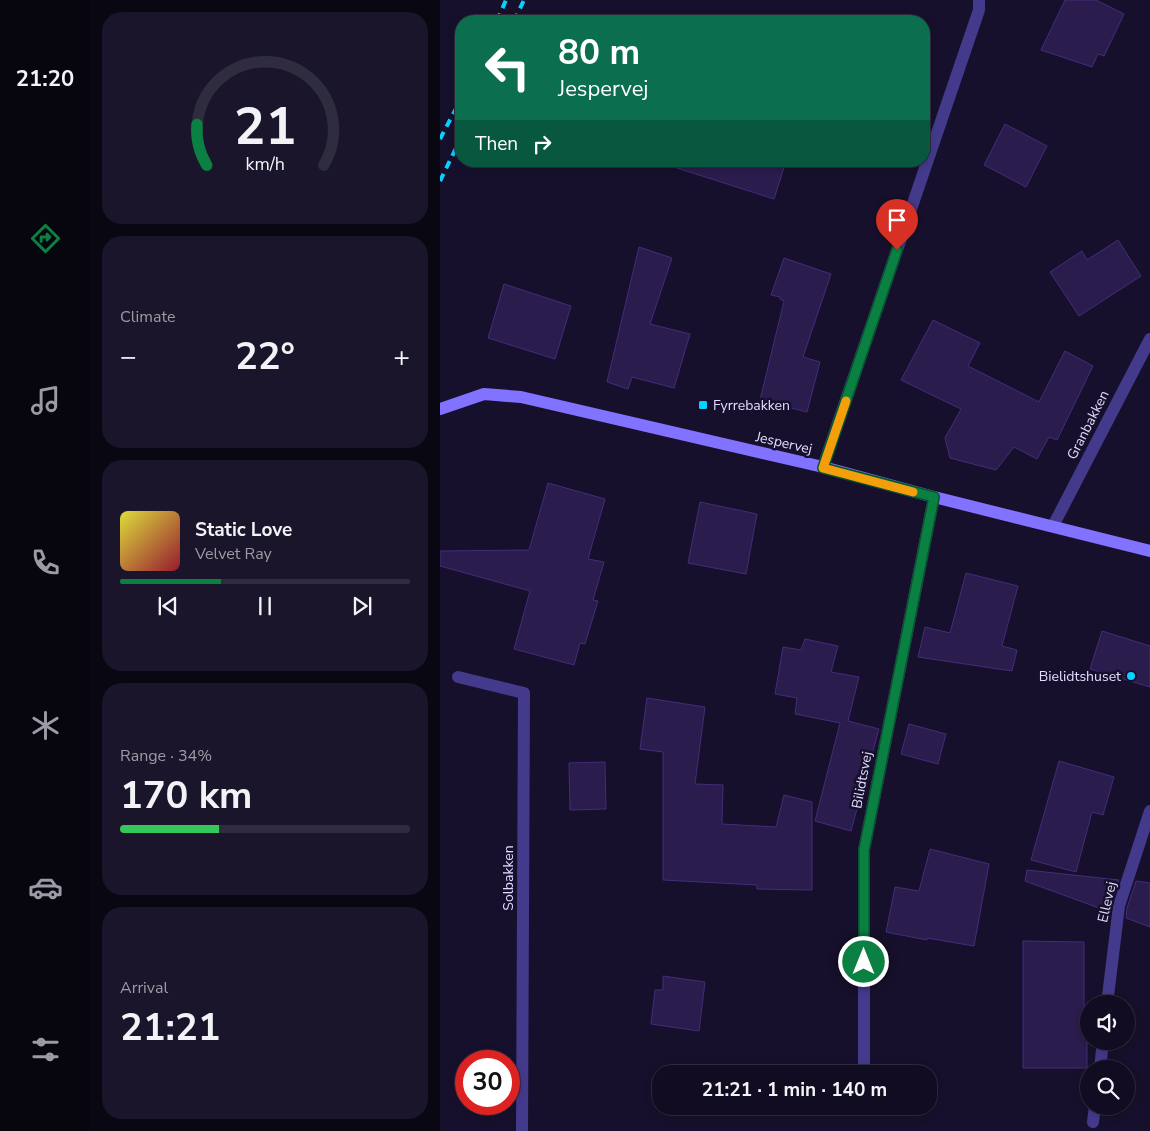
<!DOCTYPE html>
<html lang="en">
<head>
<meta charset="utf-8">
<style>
	body { margin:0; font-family:"Nunito Sans",sans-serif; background:#1a152a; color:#f1f3f6; height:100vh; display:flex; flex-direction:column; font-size:19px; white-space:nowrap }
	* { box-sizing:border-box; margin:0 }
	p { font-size:16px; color:#9c9ba5 }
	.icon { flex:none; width:28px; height:28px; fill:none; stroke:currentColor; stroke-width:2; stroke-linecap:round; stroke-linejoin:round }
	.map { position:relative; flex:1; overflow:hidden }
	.sheet { display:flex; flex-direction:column; gap:12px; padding:12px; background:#090712; width:350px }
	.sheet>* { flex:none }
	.hud { position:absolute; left:15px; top:15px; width:475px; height:152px; border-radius:20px; box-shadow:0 2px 8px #0003,0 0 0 1px #302c3f; background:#0b6e4f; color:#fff; overflow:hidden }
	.tools { position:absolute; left:640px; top:995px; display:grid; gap:10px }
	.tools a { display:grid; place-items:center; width:55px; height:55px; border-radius:50%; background:#110c21; box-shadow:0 2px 8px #0003,0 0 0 1px #302c3f; font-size:25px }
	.speed { position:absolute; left:15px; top:1050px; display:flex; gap:10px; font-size:25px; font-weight:700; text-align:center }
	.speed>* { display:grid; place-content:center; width:65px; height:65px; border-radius:50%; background:#110c21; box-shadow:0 2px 8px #0003,0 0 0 1px #302c3f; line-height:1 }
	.speed .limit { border:8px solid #d22; background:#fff; color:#111 }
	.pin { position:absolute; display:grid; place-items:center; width:42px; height:42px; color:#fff; margin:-51px -21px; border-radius:50% 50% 50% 0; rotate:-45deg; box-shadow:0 0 5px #0007 }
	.pin .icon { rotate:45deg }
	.me { position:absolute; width:55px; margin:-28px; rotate:0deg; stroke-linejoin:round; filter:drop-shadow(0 0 4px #0008) }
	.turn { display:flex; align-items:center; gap:18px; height:105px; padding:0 20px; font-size:22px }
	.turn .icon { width:65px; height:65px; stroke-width:2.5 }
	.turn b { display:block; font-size:35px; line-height:42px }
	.then { display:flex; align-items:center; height:48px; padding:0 20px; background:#0003; gap:10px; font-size:19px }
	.big { font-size:38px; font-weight:700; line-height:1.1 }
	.sheet .tile { flex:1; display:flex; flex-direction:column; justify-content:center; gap:8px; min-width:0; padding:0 18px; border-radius:20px; background:#1a152a }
	.sheet .dial { align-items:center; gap:0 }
	.dial svg { height:130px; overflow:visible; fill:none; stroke:#302c3f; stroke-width:7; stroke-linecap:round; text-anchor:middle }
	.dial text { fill:#f1f3f6; stroke:none }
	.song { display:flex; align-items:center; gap:15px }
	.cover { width:60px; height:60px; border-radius:8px; background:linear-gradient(135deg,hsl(60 70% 55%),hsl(350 70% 35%)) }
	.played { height:5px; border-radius:2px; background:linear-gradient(90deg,#0b8043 35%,#302c3f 35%) }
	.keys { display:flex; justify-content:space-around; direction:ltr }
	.heat { display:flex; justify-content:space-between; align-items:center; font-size:28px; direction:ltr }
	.charge { height:8px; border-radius:4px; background:linear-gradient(90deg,#34c759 34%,#302c3f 0) }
	.trip { position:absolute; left:212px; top:1065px; width:285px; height:50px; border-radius:20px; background:#110c21; box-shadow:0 2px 8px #0003,0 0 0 1px #302c3f; font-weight:700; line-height:50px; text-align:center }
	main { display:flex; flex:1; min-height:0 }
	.tab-bar { display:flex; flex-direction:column; width:90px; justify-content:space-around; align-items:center; background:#07050d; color:#9c9ba5 }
	.tab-bar .icon { width:35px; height:35px }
	.tab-bar .on { color:#0b8043 }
	.tab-bar b { font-size:22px; color:#f1f3f6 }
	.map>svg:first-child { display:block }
	.building { fill:#2a1c4d; stroke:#432d7a }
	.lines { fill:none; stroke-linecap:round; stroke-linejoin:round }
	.street { stroke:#443a8c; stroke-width:12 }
	.secondary { stroke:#8172ff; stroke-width:12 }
	.rail { stroke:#07d2ff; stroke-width:4; stroke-dasharray:8 6; stroke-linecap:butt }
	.route-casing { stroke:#07532c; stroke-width:12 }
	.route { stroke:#0b8043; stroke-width:9 }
	.slow { stroke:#f59e0b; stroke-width:9 }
	.poi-dot { fill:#07d2ff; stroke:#17102c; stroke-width:2 }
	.labels { text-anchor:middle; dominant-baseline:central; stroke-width:5; stroke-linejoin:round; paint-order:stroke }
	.poi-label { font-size:14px; fill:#e2dbff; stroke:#17102c; text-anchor:start }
	.street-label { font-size:14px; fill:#e2dbff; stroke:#17102c }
</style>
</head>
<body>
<main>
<nav class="tab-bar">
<b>21:20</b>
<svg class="icon on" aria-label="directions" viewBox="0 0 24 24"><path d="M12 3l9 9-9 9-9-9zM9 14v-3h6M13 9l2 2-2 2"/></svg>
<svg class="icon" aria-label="music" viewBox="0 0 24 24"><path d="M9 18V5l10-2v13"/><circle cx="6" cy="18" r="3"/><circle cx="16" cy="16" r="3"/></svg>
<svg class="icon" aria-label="phone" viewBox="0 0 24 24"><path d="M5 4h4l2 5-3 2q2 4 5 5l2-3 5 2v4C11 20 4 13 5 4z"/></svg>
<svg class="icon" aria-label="climate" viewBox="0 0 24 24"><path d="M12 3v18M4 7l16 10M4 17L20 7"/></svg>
<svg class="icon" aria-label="car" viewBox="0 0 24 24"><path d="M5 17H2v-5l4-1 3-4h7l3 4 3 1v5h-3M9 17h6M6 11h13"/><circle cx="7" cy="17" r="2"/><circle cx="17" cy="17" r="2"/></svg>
<svg class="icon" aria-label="filters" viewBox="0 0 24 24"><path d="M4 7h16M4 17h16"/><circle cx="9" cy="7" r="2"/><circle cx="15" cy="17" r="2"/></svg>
</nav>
<section class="sheet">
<div class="tile dial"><svg viewBox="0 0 100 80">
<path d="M14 69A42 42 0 1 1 86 69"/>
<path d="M14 69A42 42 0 0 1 8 44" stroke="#0b8043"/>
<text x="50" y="56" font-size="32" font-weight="700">21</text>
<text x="50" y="72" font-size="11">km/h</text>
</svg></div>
<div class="tile"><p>Climate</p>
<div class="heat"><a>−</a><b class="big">22°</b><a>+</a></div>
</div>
<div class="tile">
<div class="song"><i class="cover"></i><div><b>Static Love</b><p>Velvet Ray</p></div></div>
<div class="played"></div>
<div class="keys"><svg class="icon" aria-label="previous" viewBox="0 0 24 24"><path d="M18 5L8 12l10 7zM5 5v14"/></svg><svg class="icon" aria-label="pause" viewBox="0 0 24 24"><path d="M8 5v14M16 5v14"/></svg><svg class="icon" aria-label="next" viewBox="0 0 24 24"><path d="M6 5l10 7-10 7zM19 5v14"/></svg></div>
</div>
<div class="tile"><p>Range · 34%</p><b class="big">170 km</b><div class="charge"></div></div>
<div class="tile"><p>Arrival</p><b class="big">21:21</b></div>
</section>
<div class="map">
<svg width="710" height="1131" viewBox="0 0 710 1131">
	<rect width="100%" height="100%" fill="#17102c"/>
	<!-- building -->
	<g class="building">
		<path d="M625,0h31l28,14 -20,42 -6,-2 -6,13 -51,-17z"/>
		<path d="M565,124l42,22 -21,41 -42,-22z"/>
		<path d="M238,161h108l-12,38 -97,-31z"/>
		<path d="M678,240l23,36 -62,40 -29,-44 32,-21 5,9z"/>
		<path d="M199,247l33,11 -22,66 40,10 -16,54 -42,-11 -4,12 -21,-7z"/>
		<path d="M344,258l47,16 -28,83 17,5 -13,50 -47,-12 24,-99 -4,-2v-2l-9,-2z"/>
		<path d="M64,284l67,22 -16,53 -67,-21z"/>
		<path d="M493,320l47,23 -12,23 71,36 26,-51 28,15 -36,74 -8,-3 -12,22 -23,-12 -18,23 -46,-12 -5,-20 16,-29 -60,-29z"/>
		<path d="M108,483l57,16 -17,60 16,3 -11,38 5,1 -13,43 -5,-1 -6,22 -60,-16 16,-58 -90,-25v-15l89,-1z"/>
		<path d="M260,502l57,12 -11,60 -58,-11z"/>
		<path d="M526,573l52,13 -16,60 15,4 -5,21 -94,-14 7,-30 25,6z"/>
		<path d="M662,631l48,15v41l-60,-18z"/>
		<path d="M365,639l33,7 -7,26 28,5 -11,44 31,8 -28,102 -36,-10 25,-98 -45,-9 2,-16 -22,-4 8,-47 18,3z"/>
		<path d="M207,698l58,9 -10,77 28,1 -1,39 54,3 8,-32 28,7v88l-55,-1v-4l-94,-5v-128l-23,-3z"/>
		<path d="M469,724l37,10 -8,30 -37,-10z"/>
		<path d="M619,761l55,16 -11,38 -11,-3 -16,60 -45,-12z"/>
		<path d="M165,762l1,47 -36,1 -1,-47z"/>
		<path d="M490,849l59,15 -15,82 -47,-8v2l-41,-8 9,-45 24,4z"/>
		<path d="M587,870l92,10 -8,24 -1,8 -85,-31z"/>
		<path d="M696,881l14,2v44l-24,-9 1,-10z"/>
		<path d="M583,941l61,1v76h3v50h-64z"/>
		<path d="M223,976l42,6 -6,49 -48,-7 4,-34h8z"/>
	</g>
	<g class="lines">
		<!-- street -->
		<g class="street">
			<path d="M383,467l156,-457v-10"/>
			<path d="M613,526l97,-187"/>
			<path d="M18,677l66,16 -2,438"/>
			<path d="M667,1004l12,-98 31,-95"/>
			<path d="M660,1069l3,-28"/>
			<path d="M424,1074v-224l70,-353"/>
			<path d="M653,1122l2,-16"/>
		</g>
		<!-- secondary -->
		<path class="secondary" d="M0,409l44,-15 37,3 302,70 111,30 216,54"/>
		<!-- rail -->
		<g class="rail">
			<path d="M57,21l9,-21"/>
			<path d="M74,21l10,-21"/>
			<path d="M0,139l21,-40"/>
			<path d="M0,181l21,-43"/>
		</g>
	</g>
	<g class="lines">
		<defs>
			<path id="route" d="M424,962v-112l70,-353 -111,-29 74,-218"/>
		</defs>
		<!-- route casing -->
		<use href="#route" class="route-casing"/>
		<!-- route -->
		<use href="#route" class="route"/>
		<!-- slow -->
		<path class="slow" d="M406,401l-23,67 90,24"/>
	</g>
	<!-- markers -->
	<g class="poi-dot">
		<rect x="258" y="400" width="10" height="10" rx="2.5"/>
		<circle cx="691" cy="676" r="5"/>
	</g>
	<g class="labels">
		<!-- poi labels -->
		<g class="poi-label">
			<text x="273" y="405">Fyrrebakken</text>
			<text x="681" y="676" text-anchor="end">Bielidtshuset</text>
		</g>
		<!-- street labels -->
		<g class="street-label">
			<text transform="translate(648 425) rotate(-63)">Granbakken</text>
			<text transform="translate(344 443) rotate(13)">Jespervej</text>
			<text transform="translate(422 780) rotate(-79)">Bilidtsvej</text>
			<text transform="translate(68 878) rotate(-90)">Solbakken</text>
			<text transform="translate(667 902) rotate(-77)">Ellevej</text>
		</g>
	</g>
</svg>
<div class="tools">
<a><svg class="icon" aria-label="sound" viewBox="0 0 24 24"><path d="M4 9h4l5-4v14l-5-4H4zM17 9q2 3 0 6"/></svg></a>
<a><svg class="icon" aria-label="search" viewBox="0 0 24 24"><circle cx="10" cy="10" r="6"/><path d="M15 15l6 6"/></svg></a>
</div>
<div class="speed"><div class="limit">30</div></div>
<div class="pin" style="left:457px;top:250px;background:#d93025"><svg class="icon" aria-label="arrive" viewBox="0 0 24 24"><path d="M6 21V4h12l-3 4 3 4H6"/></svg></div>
<svg class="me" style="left:424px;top:962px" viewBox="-20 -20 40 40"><circle r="17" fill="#0b8043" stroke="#fff" stroke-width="3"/><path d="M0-11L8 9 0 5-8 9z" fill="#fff"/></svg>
<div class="trip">21:21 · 1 min · 140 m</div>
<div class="hud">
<div class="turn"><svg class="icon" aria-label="left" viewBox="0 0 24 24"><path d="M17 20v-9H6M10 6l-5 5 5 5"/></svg><div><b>80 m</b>Jespervej</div></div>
<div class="then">Then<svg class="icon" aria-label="right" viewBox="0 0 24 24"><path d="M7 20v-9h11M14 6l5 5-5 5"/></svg></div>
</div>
</div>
</main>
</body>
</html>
